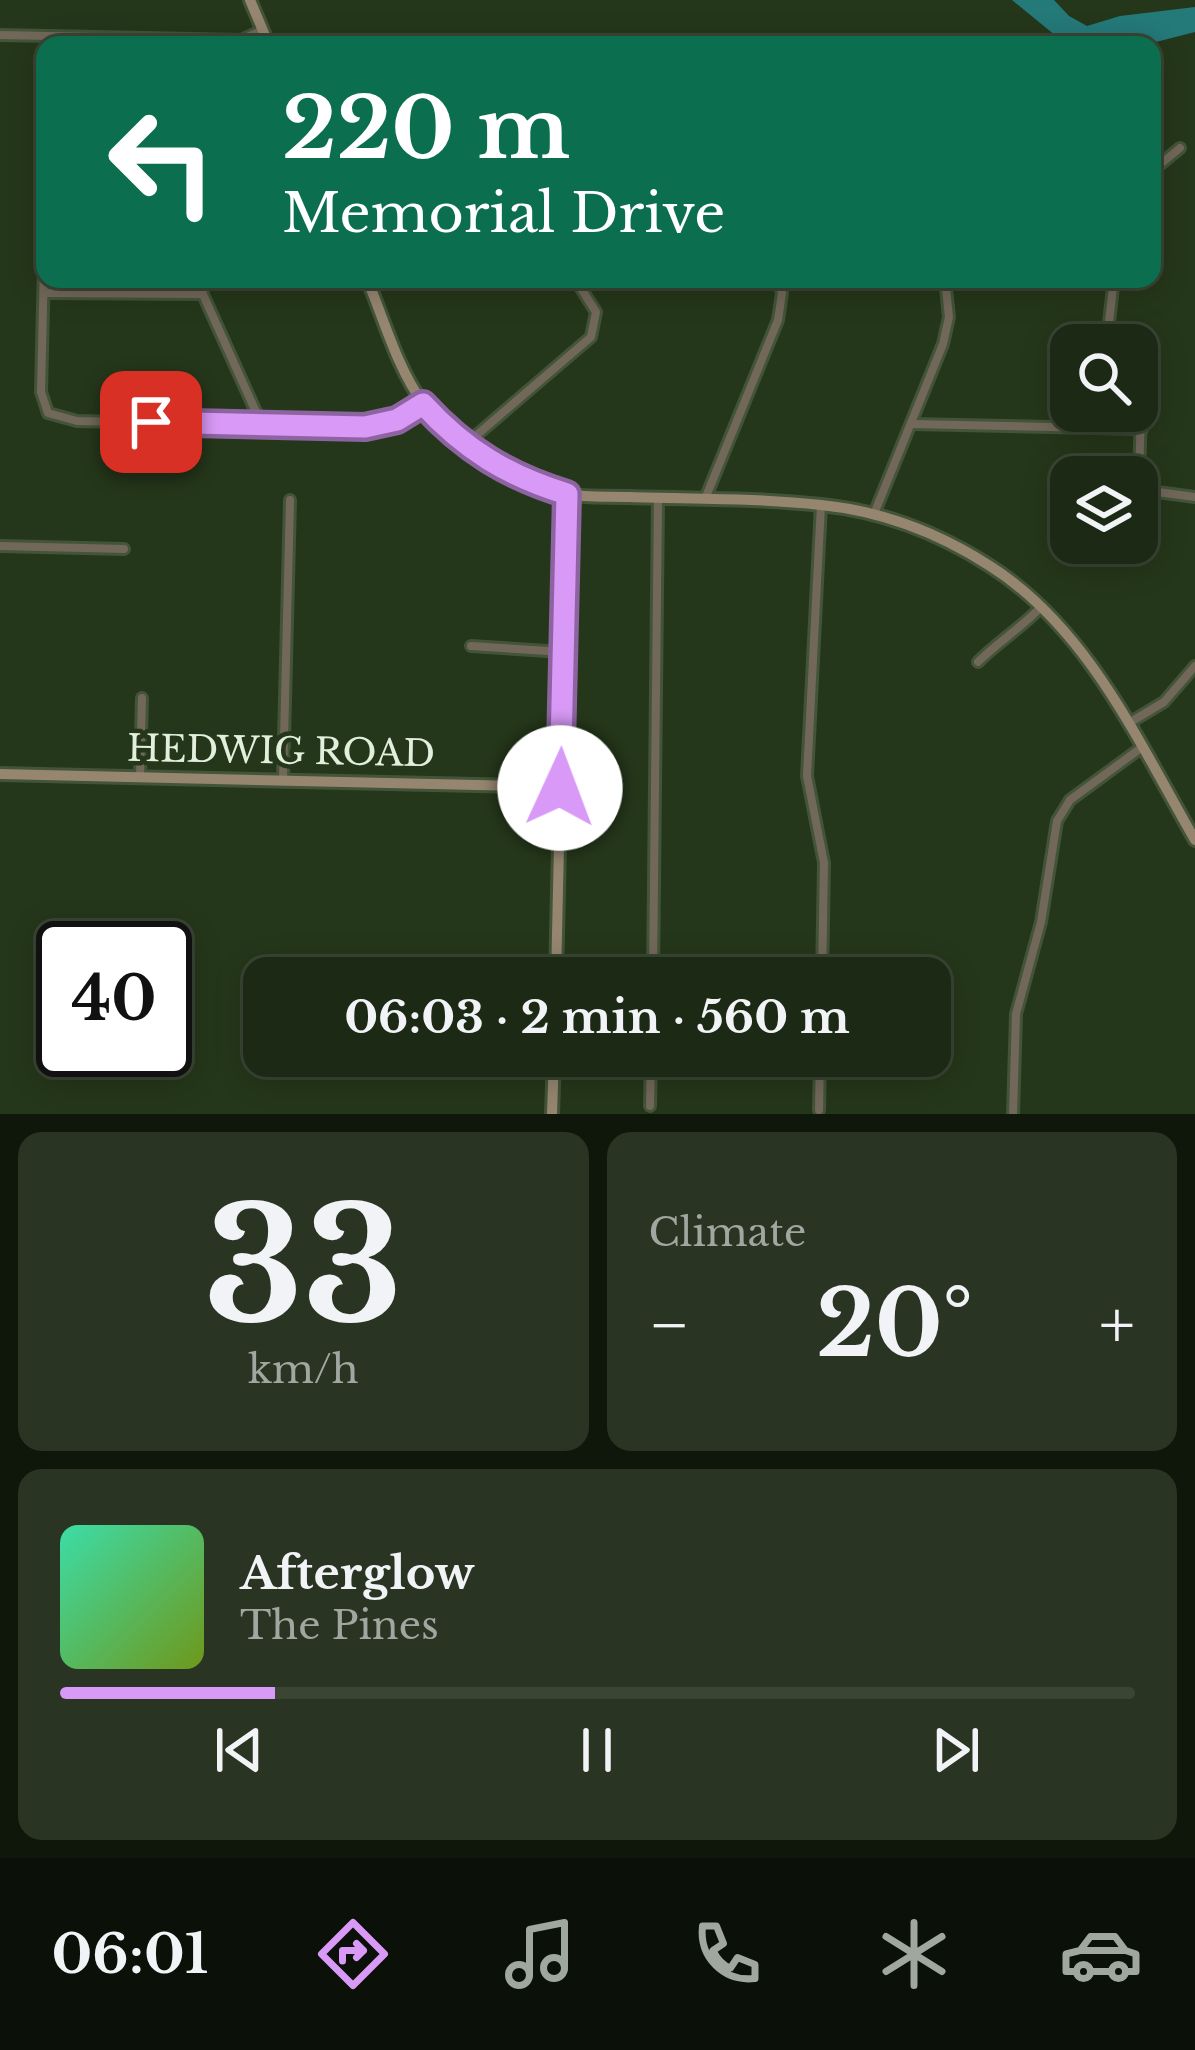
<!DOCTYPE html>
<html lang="en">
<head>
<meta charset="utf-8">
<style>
	body { margin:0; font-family:"Libre Baskerville",serif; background:#293522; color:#f1f3f6; height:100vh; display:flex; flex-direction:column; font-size:45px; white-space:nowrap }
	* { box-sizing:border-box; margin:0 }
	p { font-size:39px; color:#a0a6a0 }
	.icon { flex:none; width:66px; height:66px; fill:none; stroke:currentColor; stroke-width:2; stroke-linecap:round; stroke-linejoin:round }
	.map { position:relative; height:1114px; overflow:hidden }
	.panel { display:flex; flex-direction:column; gap:18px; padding:18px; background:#0f170b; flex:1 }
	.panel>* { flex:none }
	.guide { position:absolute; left:36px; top:36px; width:1125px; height:252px; border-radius:24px; box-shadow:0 6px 30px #0003,0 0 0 3px #3a4534; background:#0b6e4f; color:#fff; overflow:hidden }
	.buttons { position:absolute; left:1050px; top:324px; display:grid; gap:24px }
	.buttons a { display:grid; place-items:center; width:108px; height:108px; border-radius:24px; background:#1c2914; box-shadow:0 6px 30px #0003,0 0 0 3px #3a4534; font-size:60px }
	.speed { position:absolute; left:36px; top:921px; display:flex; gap:24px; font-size:60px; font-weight:700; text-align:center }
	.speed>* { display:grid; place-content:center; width:156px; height:156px; border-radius:50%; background:#1c2914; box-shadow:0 6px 30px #0003,0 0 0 3px #3a4534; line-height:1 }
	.speed .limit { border:6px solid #111; border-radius:18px; background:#fff; color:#111 }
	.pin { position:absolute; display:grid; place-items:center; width:102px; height:102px; color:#fff; margin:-51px; border-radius:24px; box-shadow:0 6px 18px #0006 }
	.me { position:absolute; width:132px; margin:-66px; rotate:2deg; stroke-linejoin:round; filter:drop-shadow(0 0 9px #0008) }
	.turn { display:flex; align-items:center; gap:42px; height:252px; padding:0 48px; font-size:54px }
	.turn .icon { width:156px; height:156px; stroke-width:2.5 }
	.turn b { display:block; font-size:84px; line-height:102px }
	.big { font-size:90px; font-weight:700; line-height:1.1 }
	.panel .widget { flex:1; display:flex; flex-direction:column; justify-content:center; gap:18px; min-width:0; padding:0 42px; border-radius:24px; background:#293522 }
	.panel .dial { align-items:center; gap:0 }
	.dial b { font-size:156px; line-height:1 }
	.song { display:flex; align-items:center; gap:36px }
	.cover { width:144px; height:144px; border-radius:18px; background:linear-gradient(135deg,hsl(160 70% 55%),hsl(80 70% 35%)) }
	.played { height:12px; border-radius:6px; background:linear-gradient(90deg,#d99af7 20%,#3a4534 20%) }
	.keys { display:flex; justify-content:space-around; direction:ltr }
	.heat { display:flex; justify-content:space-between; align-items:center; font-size:66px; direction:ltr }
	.panel .tiles { flex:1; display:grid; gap:18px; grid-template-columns:1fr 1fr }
	.widget:last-child { grid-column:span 2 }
	.trip { position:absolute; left:243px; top:957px; width:708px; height:120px; border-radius:24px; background:#1c2914; box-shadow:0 6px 30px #0003,0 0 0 3px #3a4534; font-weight:700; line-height:120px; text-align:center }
	.tab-bar { display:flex; height:192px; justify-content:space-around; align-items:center; background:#0b1008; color:#a0a6a0 }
	.tab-bar .icon { width:84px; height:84px }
	.tab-bar .active { color:#d99af7 }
	.tab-bar b { font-size:54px; color:#f1f3f6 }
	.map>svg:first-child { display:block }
	.water { fill:#247979 }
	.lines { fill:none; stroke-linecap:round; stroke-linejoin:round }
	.street-casing { stroke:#435439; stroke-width:14 }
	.secondary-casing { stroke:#435439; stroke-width:16 }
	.street { stroke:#72685a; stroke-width:8 }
	.secondary { stroke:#968670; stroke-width:10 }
	.route-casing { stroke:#8d64a1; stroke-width:30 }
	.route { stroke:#d99af7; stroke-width:21 }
	.labels { text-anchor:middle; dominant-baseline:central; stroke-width:9; stroke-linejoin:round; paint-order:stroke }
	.street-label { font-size:36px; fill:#e3efdd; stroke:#25371a }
</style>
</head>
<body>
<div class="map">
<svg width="1195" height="1114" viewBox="0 0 1195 1114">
	<rect width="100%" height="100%" fill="#25371a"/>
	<!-- water -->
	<path class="water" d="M1012,0h42l15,16 18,10 33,-10 75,-9v25l-51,13h-77z"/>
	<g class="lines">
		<defs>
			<g id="street">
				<path d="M0,35l241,5 22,-10"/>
				<path d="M1152,171l28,-23"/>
				<path d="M45,223l-4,169 7,21 29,8 288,6 32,-7 26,-17"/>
				<path d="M196,279l65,144"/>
				<path d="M1114,279l-5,43 6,23"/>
				<path d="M44,293l159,1"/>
				<path d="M1137,400l4,10 -2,69 4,11 52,7"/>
				<path d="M912,424l230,5"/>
				<path d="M465,445l126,-108 5,-25 -21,-33"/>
				<path d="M705,499l73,-179 4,-27 -4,-14"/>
				<path d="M821,505l-14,271 17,87 -2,115"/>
				<path d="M874,514l69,-170 6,-27 -4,-38"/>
				<path d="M0,546l124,3"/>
				<path d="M471,646l92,6"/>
				<path d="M978,662c20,-20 43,-34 63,-55"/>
				<path d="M1129,723l35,-21 31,-36"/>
				<path d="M140,777l2,-79"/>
				<path d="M283,780l7,-280"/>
				<path d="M653,978l5,-480"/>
				<path d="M650,1106l1,-50"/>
				<path d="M819,1110l1,-54"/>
				<path d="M1013,1114l3,-100 25,-92 16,-101 13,-21 71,-52"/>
			</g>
			<g id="secondary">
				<path d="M250,0l19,45"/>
				<path d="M367,279c17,40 30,89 56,124 32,45 89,81 143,91 21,4 43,2 64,3 63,2 128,1 191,8 61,6 118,28 169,61 98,62 149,177 205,274"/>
				<path d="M0,774l560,13"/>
				<path d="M556,978l11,-484"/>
				<path d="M552,1114l2,-58"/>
			</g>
		</defs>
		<!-- street casing -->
		<use href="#street" class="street-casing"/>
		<!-- secondary casing -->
		<use href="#secondary" class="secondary-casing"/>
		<!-- street -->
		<use href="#street" class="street"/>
		<!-- secondary -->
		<use href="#secondary" class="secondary"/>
	</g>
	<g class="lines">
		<defs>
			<path id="route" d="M151,422l214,5 32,-7 26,-16c42,46 85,72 144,90l-7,294"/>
		</defs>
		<!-- route casing -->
		<use href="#route" class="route-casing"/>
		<!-- route -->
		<use href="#route" class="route"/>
	</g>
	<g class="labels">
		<!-- street labels -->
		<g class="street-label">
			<text transform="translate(281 751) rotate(1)">HEDWIG ROAD</text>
		</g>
	</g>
</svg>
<div class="buttons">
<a><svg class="icon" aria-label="search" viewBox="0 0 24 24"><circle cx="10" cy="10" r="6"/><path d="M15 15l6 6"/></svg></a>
<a><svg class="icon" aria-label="layers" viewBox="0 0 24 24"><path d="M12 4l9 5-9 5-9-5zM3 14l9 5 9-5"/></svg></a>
</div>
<div class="speed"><div class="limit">40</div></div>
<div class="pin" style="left:151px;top:422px;background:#d93025"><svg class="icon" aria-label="arrive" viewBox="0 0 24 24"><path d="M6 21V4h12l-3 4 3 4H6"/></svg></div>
<svg class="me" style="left:560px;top:788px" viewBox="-20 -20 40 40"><circle r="19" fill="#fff"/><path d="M0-13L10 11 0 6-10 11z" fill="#d99af7"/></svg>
<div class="trip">06:03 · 2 min · 560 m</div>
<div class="guide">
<div class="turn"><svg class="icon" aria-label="left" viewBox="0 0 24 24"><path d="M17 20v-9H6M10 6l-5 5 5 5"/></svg><div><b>220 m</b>Memorial Drive</div></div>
</div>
</div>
<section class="panel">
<div class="tiles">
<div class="widget dial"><b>33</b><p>km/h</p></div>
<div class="widget"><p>Climate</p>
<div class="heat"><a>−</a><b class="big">20°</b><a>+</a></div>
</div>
<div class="widget">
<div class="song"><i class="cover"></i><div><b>Afterglow</b><p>The Pines</p></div></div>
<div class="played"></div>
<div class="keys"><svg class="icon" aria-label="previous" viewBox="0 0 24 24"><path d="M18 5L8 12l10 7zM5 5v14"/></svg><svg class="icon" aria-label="pause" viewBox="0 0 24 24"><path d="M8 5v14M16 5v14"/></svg><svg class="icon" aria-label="next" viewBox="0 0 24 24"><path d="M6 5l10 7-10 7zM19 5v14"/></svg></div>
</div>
</div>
</section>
<nav class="tab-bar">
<b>06:01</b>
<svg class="icon active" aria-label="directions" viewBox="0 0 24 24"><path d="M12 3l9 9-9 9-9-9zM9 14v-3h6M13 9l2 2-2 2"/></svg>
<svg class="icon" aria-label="music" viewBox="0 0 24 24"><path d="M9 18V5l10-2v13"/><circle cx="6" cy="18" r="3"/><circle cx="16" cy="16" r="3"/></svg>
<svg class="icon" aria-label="phone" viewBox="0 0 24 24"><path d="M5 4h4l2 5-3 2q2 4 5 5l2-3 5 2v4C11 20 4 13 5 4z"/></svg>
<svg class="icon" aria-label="climate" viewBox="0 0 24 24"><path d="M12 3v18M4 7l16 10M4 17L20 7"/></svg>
<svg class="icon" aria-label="car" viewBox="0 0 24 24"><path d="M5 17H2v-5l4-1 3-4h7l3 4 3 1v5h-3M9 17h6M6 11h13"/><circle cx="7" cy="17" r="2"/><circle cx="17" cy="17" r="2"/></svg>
</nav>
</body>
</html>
